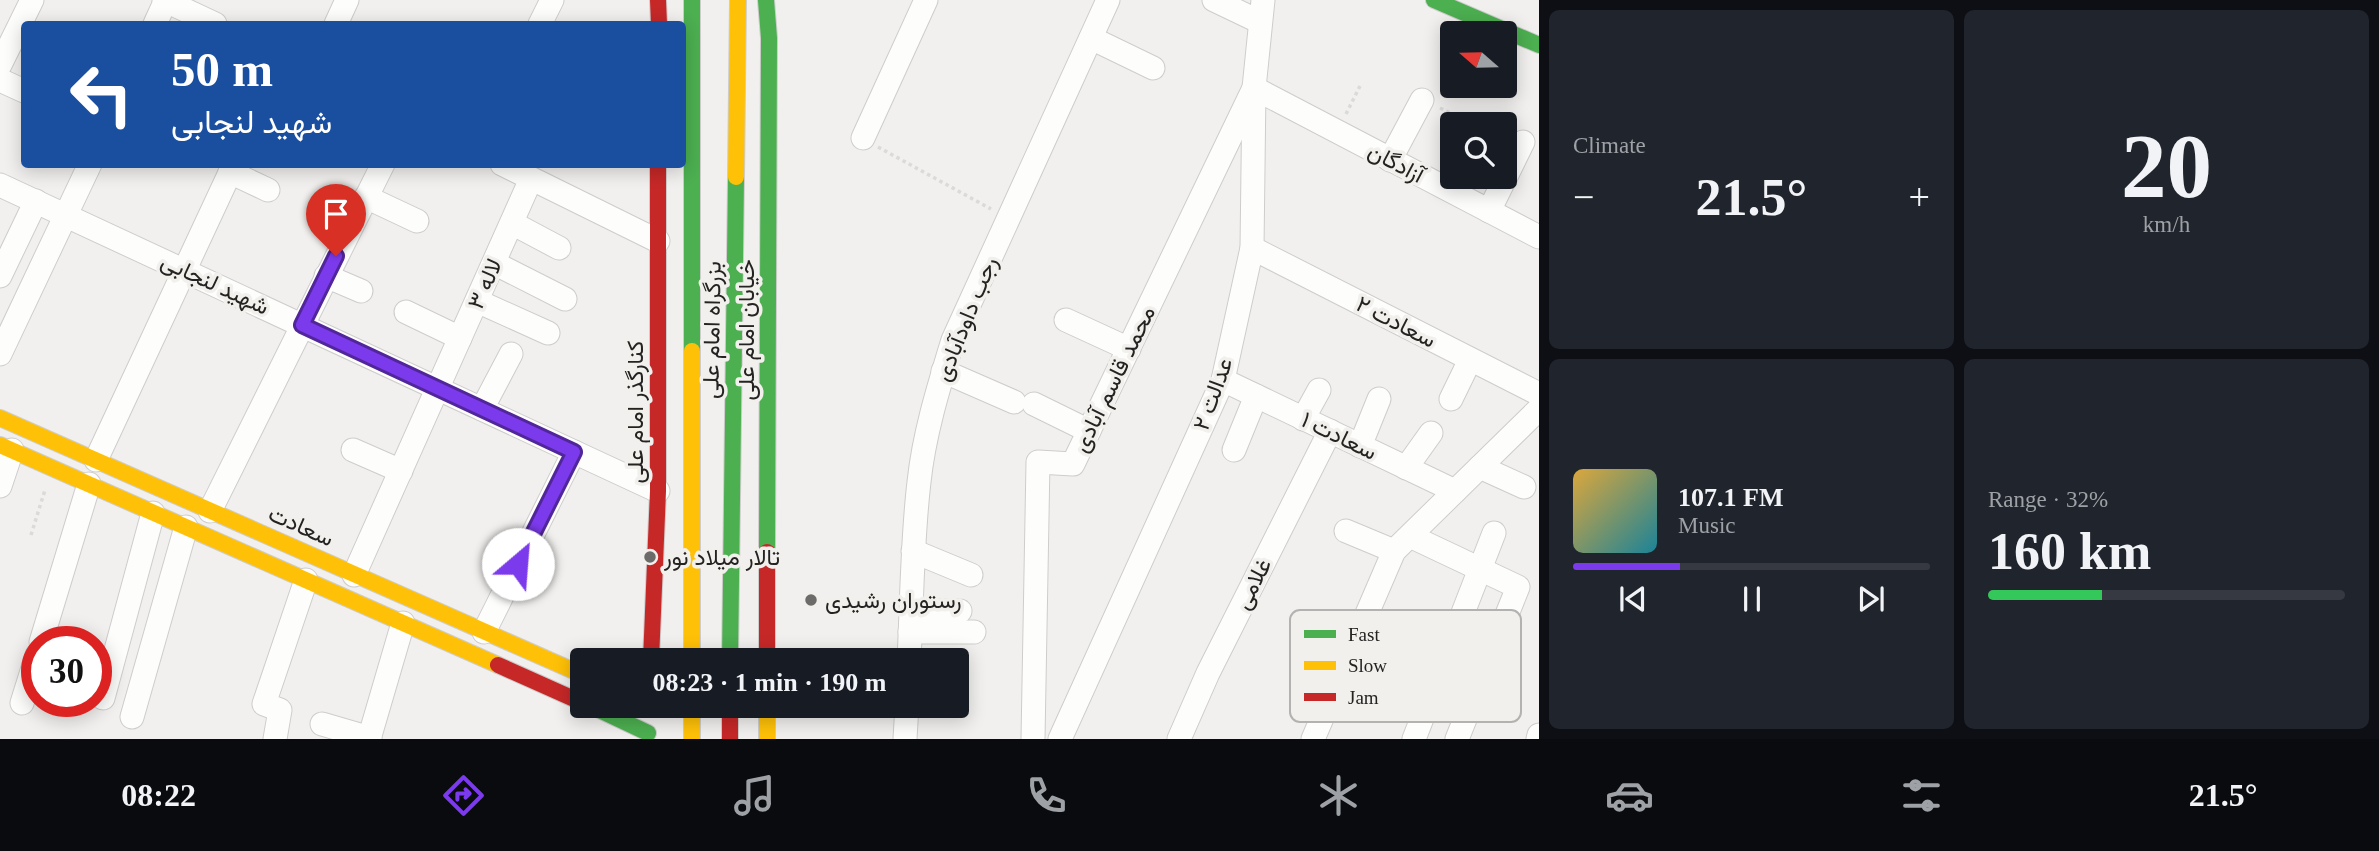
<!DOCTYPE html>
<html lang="en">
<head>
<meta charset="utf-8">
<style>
	body { margin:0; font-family:"Times New Roman",Vazirmatn,serif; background:#20242c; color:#f1f3f6; height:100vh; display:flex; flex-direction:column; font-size:26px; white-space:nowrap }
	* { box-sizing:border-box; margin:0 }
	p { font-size:23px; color:#9ea1a6 }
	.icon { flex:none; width:38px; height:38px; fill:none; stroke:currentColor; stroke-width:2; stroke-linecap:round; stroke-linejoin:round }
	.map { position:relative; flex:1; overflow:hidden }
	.drawer { display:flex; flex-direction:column; gap:10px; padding:10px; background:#0d0f14; width:840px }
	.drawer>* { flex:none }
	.banner { position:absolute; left:21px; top:21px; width:665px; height:147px; border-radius:7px; box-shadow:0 4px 18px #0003; background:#1a4fa0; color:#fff; overflow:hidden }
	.needle { width:46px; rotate:290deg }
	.buttons { position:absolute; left:1440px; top:21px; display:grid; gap:14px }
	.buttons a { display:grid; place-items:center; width:77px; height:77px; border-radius:7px; background:#171b24; box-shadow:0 4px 18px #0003; font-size:35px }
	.speed { position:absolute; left:21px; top:626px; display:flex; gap:14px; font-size:35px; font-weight:700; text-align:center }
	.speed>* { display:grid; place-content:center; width:91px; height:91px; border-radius:50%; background:#171b24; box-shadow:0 4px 18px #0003; line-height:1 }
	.speed .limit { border:10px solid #d22; background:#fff; color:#111 }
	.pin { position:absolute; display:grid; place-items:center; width:60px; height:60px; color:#fff; margin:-72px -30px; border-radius:50% 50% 50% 0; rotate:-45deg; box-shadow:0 0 7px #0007 }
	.pin .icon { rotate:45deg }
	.me { position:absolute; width:77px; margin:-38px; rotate:27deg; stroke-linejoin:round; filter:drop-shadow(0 0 5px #0008) }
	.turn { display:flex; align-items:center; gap:24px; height:147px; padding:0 35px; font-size:32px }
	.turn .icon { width:91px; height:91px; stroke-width:2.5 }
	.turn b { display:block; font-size:49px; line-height:60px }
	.big { font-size:52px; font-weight:600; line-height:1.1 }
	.drawer .widget { flex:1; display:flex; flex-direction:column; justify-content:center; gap:10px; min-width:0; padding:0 24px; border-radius:10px; background:#20242c }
	.drawer .dial { align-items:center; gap:0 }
	.dial b { font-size:91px; line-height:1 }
	.song { display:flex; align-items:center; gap:21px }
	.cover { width:84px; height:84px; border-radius:10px; background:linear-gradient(135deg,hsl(40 70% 55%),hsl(190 70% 35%)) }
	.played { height:7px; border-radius:4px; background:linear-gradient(90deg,#7c3aed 30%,#363941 30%) }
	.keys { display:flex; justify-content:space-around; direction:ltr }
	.heat { display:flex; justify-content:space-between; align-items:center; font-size:38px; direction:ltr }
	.charge { height:10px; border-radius:5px; background:linear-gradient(90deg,#34c759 32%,#363941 0) }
	.drawer .tiles { flex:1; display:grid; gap:10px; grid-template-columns:repeat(2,1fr) }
	.trip { position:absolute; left:570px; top:648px; width:399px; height:70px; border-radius:7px; background:#171b24; box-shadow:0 4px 18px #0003; font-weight:600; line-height:70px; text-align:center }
	.tabs { display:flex; height:112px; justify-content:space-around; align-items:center; background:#090b0e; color:#9ea1a6 }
	.tabs .icon { width:49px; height:49px }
	.tabs .active { color:#7c3aed }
	.tabs b { font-size:32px; color:#f1f3f6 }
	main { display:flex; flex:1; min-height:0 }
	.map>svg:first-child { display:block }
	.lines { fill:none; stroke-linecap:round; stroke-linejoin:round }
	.street-casing { stroke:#cecdcc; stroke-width:25 }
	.fast-casing { stroke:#cecdcc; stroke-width:18 }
	.slow-casing { stroke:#cecdcc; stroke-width:18 }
	.jam-casing { stroke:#cecdcc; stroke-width:18 }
	.path { stroke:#dadada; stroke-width:3.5; stroke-dasharray:3.5 3.5; stroke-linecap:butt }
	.street { stroke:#fdfdfc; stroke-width:23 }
	.fast { stroke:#4caf50; stroke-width:16 }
	.slow { stroke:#ffc107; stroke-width:16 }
	.jam { stroke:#c62828; stroke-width:16 }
	.route-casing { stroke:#51269a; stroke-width:18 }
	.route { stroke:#7c3aed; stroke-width:12 }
	.poi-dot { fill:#6c6b69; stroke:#f2f0ed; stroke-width:2.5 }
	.labels { text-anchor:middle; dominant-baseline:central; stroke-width:7; stroke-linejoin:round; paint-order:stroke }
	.street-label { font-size:23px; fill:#242322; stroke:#f2f0ed }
	.poi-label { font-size:23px; fill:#242322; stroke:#f2f0ed; text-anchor:start }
	.key { fill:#f2f0ed; stroke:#b4b2b0; stroke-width:2 }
	.key-label { font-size:19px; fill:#242322 }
</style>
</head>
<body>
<main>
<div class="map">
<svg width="1539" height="739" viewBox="0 0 1539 739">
	<rect width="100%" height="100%" fill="#f1f0ee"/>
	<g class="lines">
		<defs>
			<g id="street">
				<path d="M164,0l51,24"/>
				<path d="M1214,0l46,22"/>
				<path d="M155,24l11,-24"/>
				<path d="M336,24l11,-24"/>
				<path d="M540,24l12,-24"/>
				<path d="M1091,38l62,30"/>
				<path d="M0,65l32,-65"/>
				<path d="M0,80l24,11"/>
				<path d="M863,138l63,-138"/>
				<path d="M1390,160l32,-60"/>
				<path d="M502,164l156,77"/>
				<path d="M230,172l38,18"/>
				<path d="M0,185l658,306"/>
				<path d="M366,197l51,24"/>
				<path d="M1489,211l34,-69"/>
				<path d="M512,223l47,25"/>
				<path d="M1252,248l287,146"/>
				<path d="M494,263l71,36"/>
				<path d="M0,276l36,-75"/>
				<path d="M326,276l35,15"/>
				<path d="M477,301l71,32"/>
				<path d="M406,312l54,26"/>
				<path d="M1066,320l63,29"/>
				<path d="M0,354l90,-190"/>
				<path d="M943,371l71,31"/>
				<path d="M1223,380l232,111"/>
				<path d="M1451,399l19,-39"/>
				<path d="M1034,404l55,27"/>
				<path d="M482,409l29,-55"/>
				<path d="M1303,419l16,-29"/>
				<path d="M1360,446l19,-47"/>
				<path d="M353,450l48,21"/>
				<path d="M1234,450l22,-54"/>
				<path d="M96,460l138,-296"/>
				<path d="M1480,467l44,20"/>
				<path d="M1406,468l25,-35"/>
				<path d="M0,486l12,-36"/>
				<path d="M210,511l173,-347"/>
				<path d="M1346,531l48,20"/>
				<path d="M1410,536l108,51 -61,152"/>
				<path d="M913,551l58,24"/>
				<path d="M354,575l177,-396"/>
				<path d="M911,611h49"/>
				<path d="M484,632l90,-180"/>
				<path d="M910,632h64"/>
				<path d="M41,642l48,-158"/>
				<path d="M909,660c3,-60 3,-119 10,-178 5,-48 20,-96 34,-142l155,-340"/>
				<path d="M103,698l50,-185"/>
				<path d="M22,703l15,-48"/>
				<path d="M132,717l54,-190"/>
				<path d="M322,724l48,14"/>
				<path d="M275,739l5,-29 -16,-6 42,-124"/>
				<path d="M369,739l34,-116"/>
				<path d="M905,739l2,-34"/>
				<path d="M1033,739l5,-277 35,2 181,-376 285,149"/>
				<path d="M1060,739l163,-359 29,-132 2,-160 9,-88"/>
				<path d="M1179,739l29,-66 122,-242"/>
				<path d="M1313,739l81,-188 145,-142"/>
				<path d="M1414,739l80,-206"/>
				<path d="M1538,739l1,-4"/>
			</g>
			<g id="fast">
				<path d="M692,0v351"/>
				<path d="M766,0l3,38 -2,514"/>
				<path d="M1434,0l105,45"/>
				<path d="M730,660l6,-483"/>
				<path d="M589,705l59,28"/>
			</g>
			<g id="slow">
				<path d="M736,177l2,-177"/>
				<path d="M692,351v309"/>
				<path d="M0,418l583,257"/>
				<path d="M0,445l498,220"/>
				<path d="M692,705v34"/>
				<path d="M767,705v34"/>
			</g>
			<g id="jam">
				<path d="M658,0l1,24"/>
				<path d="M651,660l7,-169v-327"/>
				<path d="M767,660v-108"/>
				<path d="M498,665l85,38"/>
				<path d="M730,705v34"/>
			</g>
		</defs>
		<!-- street casing -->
		<use href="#street" class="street-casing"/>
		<!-- fast casing -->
		<use href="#fast" class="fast-casing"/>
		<!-- slow casing -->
		<use href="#slow" class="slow-casing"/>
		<!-- jam casing -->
		<use href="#jam" class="jam-casing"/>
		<!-- path -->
		<g class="path">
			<path d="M1440,108l17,8"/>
			<path d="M1346,114l14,-28"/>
			<path d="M878,147l113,62"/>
			<path d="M31,535l14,-45"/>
		</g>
		<!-- street -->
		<use href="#street" class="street"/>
		<!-- fast -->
		<use href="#fast" class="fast"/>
		<!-- slow -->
		<use href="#slow" class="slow"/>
		<!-- jam -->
		<use href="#jam" class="jam"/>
	</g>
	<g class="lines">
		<defs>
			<path id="route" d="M336,256l-34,69 272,127 -56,112"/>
		</defs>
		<!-- route casing -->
		<use href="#route" class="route-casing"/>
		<!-- route -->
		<use href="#route" class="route"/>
	</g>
	<!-- markers -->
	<g class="poi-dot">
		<circle cx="650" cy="557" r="7"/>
		<circle cx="811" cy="600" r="7"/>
	</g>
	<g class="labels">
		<!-- street labels -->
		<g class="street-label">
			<text transform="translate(1396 163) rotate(28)">آزادگان</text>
			<text transform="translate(215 284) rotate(25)">شهید لنجابی</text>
			<text transform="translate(485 284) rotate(-66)">لاله ۳</text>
			<text transform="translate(966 319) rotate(-68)">رجب داودآبادی</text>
			<text transform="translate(1396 322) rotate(27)">سعادت ۲</text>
			<text transform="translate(712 330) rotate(-89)">بزرگراه امام علی</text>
			<text transform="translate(746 330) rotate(-90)">خیابان امام علی</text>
			<text transform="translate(1114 379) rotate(-64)">محمد قاسم آبادی</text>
			<text transform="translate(1213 394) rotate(-70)">عدالت ۲</text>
			<text transform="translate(635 412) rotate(-90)">کنارگذر امام علی</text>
			<text transform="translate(1339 436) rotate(26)">سعادت ۱</text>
			<text transform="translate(301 526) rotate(24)">سعادت</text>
			<text transform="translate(1253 584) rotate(-63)">غلامی</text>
		</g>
		<!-- poi labels -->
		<g class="poi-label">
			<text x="664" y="557">تالار میلاد نور</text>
			<text x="825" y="600">رستوران رشیدی</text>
		</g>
	</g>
	<!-- legend -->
	<rect x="1290" y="610" width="231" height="112" rx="10" class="key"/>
	<rect x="1304" y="630" width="32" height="8" fill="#4caf50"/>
	<rect x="1304" y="661" width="32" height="9" fill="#ffc107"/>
	<rect x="1304" y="693" width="32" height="8" fill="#c62828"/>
	<g class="key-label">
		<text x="1348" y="641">Fast</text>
		<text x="1348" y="672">Slow</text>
		<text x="1348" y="704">Jam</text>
	</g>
</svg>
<div class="buttons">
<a><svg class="needle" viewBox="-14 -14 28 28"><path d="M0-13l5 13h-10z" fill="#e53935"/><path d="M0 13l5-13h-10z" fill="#9ea1a6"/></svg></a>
<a><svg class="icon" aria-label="search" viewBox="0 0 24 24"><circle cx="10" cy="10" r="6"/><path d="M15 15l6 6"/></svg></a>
</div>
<div class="speed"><div class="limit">30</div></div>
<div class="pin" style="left:336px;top:256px;background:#d93025"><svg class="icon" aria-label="arrive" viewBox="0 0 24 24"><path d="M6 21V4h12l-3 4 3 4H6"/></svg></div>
<svg class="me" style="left:518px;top:564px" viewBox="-20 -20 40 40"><circle r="19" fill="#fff"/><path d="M0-13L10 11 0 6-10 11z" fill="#7c3aed"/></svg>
<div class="trip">08:23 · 1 min · 190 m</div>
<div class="banner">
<div class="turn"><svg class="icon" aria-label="left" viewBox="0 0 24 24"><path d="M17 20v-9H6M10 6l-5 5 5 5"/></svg><div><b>50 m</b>شهید لنجابی</div></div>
</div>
</div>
<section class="drawer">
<div class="tiles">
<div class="widget"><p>Climate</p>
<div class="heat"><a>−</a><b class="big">21.5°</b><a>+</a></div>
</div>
<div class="widget dial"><b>20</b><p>km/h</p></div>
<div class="widget">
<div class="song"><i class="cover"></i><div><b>107.1 FM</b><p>Music</p></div></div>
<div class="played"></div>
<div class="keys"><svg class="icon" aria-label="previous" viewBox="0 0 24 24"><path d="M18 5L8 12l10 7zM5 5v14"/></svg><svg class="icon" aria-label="pause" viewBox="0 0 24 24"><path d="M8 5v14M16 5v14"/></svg><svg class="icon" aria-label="next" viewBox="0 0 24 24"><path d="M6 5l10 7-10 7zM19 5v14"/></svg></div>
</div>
<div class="widget"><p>Range · 32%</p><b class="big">160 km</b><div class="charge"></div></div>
</div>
</section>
</main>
<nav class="tabs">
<b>08:22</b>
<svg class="icon active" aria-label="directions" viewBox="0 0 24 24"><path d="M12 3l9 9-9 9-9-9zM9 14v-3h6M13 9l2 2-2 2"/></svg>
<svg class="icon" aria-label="music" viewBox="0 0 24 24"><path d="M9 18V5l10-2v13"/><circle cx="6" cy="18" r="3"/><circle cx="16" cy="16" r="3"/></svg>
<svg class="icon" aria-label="phone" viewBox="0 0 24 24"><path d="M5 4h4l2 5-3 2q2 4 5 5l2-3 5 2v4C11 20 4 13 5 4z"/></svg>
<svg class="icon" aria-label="climate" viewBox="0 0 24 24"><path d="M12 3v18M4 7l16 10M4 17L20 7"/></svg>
<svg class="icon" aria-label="car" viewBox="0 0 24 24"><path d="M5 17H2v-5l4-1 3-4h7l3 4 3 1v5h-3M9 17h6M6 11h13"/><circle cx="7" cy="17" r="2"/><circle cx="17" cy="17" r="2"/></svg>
<svg class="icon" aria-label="filters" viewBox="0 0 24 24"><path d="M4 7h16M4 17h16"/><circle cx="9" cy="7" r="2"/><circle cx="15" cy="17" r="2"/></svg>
<b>21.5°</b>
</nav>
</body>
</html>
